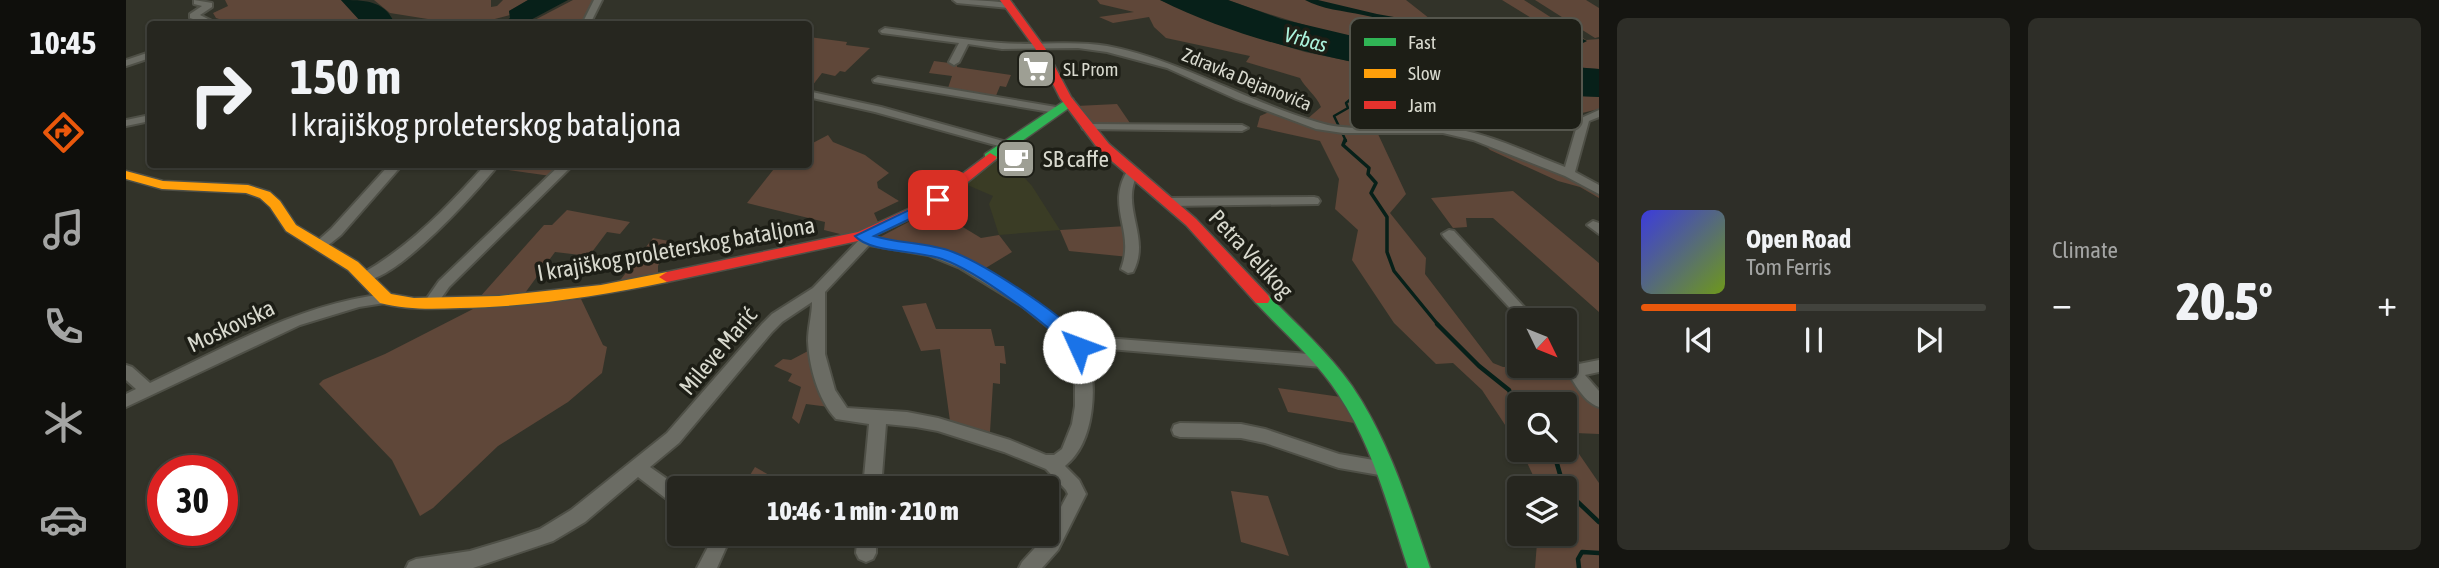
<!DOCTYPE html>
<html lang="en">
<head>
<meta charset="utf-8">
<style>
	body { margin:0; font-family:"Asap Condensed",sans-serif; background:#2e2e28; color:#f1f3f6; height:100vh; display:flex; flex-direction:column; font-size:26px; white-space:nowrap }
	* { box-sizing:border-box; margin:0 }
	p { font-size:23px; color:#a4a5a4 }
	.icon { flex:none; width:38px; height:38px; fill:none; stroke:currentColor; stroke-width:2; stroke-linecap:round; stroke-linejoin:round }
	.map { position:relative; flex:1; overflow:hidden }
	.sheet { display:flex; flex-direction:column; gap:18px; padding:18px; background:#151511; width:840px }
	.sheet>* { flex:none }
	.hud { position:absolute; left:21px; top:21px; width:665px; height:147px; border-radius:7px; box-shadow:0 2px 5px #0004,0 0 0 2px #42433d; background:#26261f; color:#f1f3f6; overflow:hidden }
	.needle { width:46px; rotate:133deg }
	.controls { position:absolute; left:1381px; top:308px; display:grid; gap:14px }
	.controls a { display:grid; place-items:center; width:70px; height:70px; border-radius:7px; background:#26261f; box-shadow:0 2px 5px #0004,0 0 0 2px #42433d; font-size:35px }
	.speed { position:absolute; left:21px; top:455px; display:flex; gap:14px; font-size:35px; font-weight:700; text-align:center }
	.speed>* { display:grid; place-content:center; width:91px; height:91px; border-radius:50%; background:#26261f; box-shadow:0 2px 5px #0004,0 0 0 2px #42433d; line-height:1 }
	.speed .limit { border:10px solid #d22; background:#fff; color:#111 }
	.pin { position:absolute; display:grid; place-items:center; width:60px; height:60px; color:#fff; margin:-30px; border-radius:14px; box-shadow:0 4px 10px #0006 }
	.me { position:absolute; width:77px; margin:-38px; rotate:313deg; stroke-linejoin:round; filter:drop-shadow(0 0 5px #0008) }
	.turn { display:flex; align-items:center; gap:24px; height:147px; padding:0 28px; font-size:32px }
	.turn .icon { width:91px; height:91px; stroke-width:2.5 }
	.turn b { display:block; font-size:49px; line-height:60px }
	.big { font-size:52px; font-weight:800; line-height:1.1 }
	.sheet .tile { flex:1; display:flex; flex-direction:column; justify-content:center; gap:10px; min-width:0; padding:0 24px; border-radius:10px; background:#2e2e28 }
	.song { display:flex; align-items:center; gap:21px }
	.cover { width:84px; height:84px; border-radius:10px; background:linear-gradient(135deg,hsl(240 70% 55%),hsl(80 70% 35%)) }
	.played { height:7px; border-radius:4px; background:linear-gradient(90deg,#ea580c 45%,#42433d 45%) }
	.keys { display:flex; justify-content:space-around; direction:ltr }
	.heat { display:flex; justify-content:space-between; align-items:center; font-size:38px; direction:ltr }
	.sheet .tiles { flex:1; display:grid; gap:18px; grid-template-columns:repeat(2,1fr) }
	.trip { position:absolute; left:541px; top:476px; width:392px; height:70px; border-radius:7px; background:#26261f; box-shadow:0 2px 5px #0004,0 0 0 2px #42433d; font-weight:800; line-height:70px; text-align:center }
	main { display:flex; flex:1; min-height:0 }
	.tab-bar { display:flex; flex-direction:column; width:126px; justify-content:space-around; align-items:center; background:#0f0f0c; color:#a4a5a4 }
	.tab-bar .icon { width:49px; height:49px }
	.tab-bar .active { color:#ea580c }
	.tab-bar b { font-size:32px; color:#f1f3f6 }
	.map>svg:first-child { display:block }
	.built { fill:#3a3c25 }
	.green { fill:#5f4739 }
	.water { fill:#072019 }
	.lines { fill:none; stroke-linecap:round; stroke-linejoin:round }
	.stream-far2 { stroke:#072019; stroke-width:2.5 }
	.stream-far1 { stroke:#072019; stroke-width:3.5 }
	.stream { stroke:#072019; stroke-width:4.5 }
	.canal { fill:#072019; fill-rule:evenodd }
	.street-casing { stroke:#4f5047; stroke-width:4 }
	.fast-casing { stroke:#4f5047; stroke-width:3 }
	.slow-casing { stroke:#4f5047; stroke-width:3 }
	.jam-casing { stroke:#4f5047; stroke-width:3 }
	.street { fill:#6b6c64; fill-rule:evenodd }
	.fast { fill:#30b455; fill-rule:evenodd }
	.slow { fill:#ff9f0a; fill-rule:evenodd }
	.jam { fill:#e5322d; fill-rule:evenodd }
	.route { fill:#1a73e8; stroke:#114b97; stroke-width:2 }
	.labels { text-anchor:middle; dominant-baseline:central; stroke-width:7; stroke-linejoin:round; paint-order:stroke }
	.far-poi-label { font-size:19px; fill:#d8d9ce; stroke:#1d1e16; text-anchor:start }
	.far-street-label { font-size:19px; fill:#d8d9ce; stroke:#1d1e16 }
	.far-water-label { font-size:21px; font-style:italic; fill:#adf3dd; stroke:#1d1e16 }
	.poi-label { font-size:23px; fill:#d8d9ce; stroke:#1d1e16; text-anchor:start }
	.street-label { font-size:23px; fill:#d8d9ce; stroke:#1d1e16 }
	.key { fill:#1d1e16; stroke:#55564d; stroke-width:2 }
	.key-label { font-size:19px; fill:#d8d9ce }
</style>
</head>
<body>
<main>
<nav class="tab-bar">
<b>10:45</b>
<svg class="icon active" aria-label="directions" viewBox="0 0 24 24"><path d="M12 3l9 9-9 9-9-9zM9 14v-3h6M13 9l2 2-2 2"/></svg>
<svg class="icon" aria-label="music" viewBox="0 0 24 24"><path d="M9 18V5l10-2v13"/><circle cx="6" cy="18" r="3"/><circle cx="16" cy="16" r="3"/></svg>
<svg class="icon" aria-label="phone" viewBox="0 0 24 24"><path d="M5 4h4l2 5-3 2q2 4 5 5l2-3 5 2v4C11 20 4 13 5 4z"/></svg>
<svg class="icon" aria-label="climate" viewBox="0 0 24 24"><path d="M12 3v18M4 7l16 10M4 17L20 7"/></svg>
<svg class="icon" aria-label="car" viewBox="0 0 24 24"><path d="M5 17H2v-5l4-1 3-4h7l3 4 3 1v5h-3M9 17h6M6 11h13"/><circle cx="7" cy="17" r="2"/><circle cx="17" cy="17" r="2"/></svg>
</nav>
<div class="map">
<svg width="1473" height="568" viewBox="0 0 1473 568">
	<rect width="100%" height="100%" fill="#323329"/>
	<!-- built -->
	<path class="built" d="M876,153l30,33 28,44 -61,5 -10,-31 4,-8 -28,-12z"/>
	<!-- green -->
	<g class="green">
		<path d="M99,0h116l22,24h-129l-18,-6 -3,-5 15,-7z"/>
		<path d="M248,0h117v7l6,-1 6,-6h25l-19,11 1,4 -34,9h-17l-69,-11z"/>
		<path d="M447,0h20l-11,24h-55z"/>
		<path d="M971,0h63l86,34 59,18 151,31 78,12 65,2v12l-17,4 -76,-17 -21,9 -17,-3 -62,3 -17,21c-28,1 -56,3 -83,-6l15,-13c-5,-12 -15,-18 -21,-29l-54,-16 4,-6 -84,-18 -12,-11 -5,-10 -36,6 -14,-6 35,-5 -34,-8z"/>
		<path d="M1102,0h178l33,26 61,9 65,4 -63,-39h22l62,40 13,-1v30c-46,-4 -92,-6 -138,-11 -80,-10 -158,-31 -233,-58z"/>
		<path d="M1409,0h51l13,8v29l-4,1z"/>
		<path d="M683,37l38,5 -1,3 24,3 -25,24 -5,-1 -5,5 -13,-3 -13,17z"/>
		<path d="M808,61l23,3v3l54,8 -5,12 -6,-1 -5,12 -47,-10 4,-12 -23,-3z"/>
		<path d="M991,104l15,22 -40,-1 -16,-19z"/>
		<path d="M1143,112c43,17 62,21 109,22l28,60 -16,19 36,45 -1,16 68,89 10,4 61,-1 22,32 13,11v25l-24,-1 2,18 22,32v85h-64l2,-25 19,-9h8v-46h-25l-18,-38h43v-46h-45v42l-37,-56 -29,-27 -17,1 -42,-41 -42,-63 6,-30 -23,-21 4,-30 -19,-38 -63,-14 3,-11z"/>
		<path d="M702,135l5,7 32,13 24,18 -12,9 1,6 21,13 -25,12 4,9 -30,14 -24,-6 1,-8 -78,-19 30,-38 31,-1 1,-19z"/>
		<path d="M1355,141l83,32 35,20v5l-19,-11 -22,-6 -68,-31z"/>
		<path d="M371,165h67l-13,11 -57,-8z"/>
		<path d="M1387,191l86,72v49l-106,-94h-27l1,9 -14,1 -22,-30z"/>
		<path d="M807,209l48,29 18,-3 13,17 -28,17 -23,-13 -81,-19z"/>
		<path d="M441,210l63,12 -10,12 -13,-2 -18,24 -34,-4 -30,41 -46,5 65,-73h8z"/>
		<path d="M1001,226l2,31 -60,-6 -9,-21z"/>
		<path d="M527,238l16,3 -11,25v7l-40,10z"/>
		<path d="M455,299l22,46 4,2 -5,26 -34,29 -70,44 -65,62 -13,8 -28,-56 -73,-76 4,-4 62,-26 88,-45z"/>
		<path d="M800,303l10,26h55l4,17h9l2,18 -6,-1v21l-7,-1 -3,49 -40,-11 -10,-72 -19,2 -19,-45z"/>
		<path d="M682,351l21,56 -23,-3 -7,20 -7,-6 9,-31 -13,-6 4,-7 -18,-8 9,-7 8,1z"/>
		<path d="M1152,388l63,9 13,26 -66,-11z"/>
		<path d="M629,467l23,13 -1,8h-35z"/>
		<path d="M1105,491l37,5 21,60 -48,-14z"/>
	</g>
	<!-- water -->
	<g class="water">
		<path d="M215,0c22,0 43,0 53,22l6,2h-37z"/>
		<path d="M402,0h40l-45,24h-22l9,-6 -1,-7z"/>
		<path d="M1034,0h68l53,19 118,28 62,11 138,11v28c-82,-3 -162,-16 -242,-34 -66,-14 -136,-32 -197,-63z"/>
	</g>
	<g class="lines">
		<!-- stream-far2 -->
		<path class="stream-far2" d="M1220,141l-12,-25 14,-8 -2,-5 11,-9h10l-4,-8 12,-2 -3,-6 8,-6 2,-6"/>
		<!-- stream-far1 -->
		<path class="stream-far1" d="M1219,140l-2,5 26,23 -1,6 8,9 -5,10 16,24v35l7,19 45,55"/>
		<!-- stream -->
		<g class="stream">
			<path d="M1311,324l42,42 30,24 10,24"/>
			<path d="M1427,450l11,38"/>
			<path d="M1438,489l35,33"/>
			<path d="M1453,568l-1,-9 4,-7 17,1"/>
		</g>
		<!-- canal -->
		<path class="canal" d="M1179,0h13l59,14 68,12 69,8 69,5 4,2 -4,2c-74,-4 -148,-12 -220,-28 -19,-4 -42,-6 -58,-15z"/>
		<defs>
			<g id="street">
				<path d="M68,0l18,3v4l-12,8 18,9h-11l-17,-6v-4l12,-8 -8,-2z"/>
				<path d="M468,0h8l-12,24h-8z"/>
				<path d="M827,0c18,0 44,0 60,5l-4,3 -52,-5z"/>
				<path d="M759,28c38,5 77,12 116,15 36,3 71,-3 106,3 74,14 138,55 210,76 40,13 85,0 127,5 42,5 82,25 121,40l14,-48 20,-9v7l-10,4 -14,51 24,13v9l-34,-18 -92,-36 -30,-7h-100l-27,-4 -80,-30 -69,-31 -60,-16 -29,-4 -76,1 -34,-5 -9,18 -5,3 -5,-3 10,-19 -77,-10 -2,-2z"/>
				<path d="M24,52v6l-24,8v-6z"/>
				<path d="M752,77l178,30 5,3 -5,3 -182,-31 -1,-2z"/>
				<path d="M686,92l69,15 129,36 2,2 -6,3 -131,-36 -67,-15v-4z"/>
				<path d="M24,115v6l-24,5v-6z"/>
				<path d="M961,124l155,1 6,3 -6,3 -159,-2 -1,-2z"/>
				<path d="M264,164h13l-62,71 -15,12h-10l-2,-3 17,-15z"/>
				<path d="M360,164h13c-20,25 -107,123 -138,116l-2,-3 2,-3c50,-28 87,-68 125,-110z"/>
				<path d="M435,164h13l-125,123 -14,20h-10l-2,-3 16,-23z"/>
				<path d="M1007,167l6,4c-21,36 13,65 -6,101l-5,1 -7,-4c15,-39 -17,-63 8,-101z"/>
				<path d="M1188,197l4,1 2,3 -2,3 -148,2 -6,-4 6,-4z"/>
				<path d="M1467,221l6,2v11l-12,-9z"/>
				<path d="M1323,230l5,1 82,89h-15l-77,-83 -2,-3z"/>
				<path d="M736,232l22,8 51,8 35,14 62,37 48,37 242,19 5,2 3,4 -3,4 -5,2 -236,-20c12,35 10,95 -21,119l14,14 7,14 -28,56 -16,18h-23l3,-6 22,-24 24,-44 -2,-4 -20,-21 -42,-17 -66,-21 -22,-4 -30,-3 -5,64h-18l6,-64 -33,-5c-18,-19 -27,-53 -28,-78 0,-14 4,-26 4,-39l-30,20 -10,10 -93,111 -29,24 30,21 -1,18 -6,-2 -35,-27 -53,45 -32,19 -80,27h-67l3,-6 7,-3 54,-8 40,-12 30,-10 31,-19 96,-77 95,-109 10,-10 41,-26 46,-48 -4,-4zM743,245l59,10 32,13 62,38 47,38 6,24v38l-3,18 -10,25 -8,6h-8l-36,-15 -72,-22 -31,-6 -60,-4 -12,-18 -10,-36v-62z"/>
				<path d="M260,294l7,5 -2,3 -32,5 -59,18 -174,82v-13l10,-5 -10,-9v-15l6,2 18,16c76,-36 152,-80 236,-89z"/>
				<path d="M1438,352l5,2 10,10 20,-4v12l-14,3 14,16v16c-18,-6 -25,-28 -37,-41h2z"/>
				<path d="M1054,423l61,1 24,5 74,25 46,8 6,2 3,5 -3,5 -6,2 -46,-8 -74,-25 -24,-5 -61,-1 -6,-2 -2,-5 2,-5z"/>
				<path d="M584,534h18v9l-11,25h-20l13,-25z"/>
				<path d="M732,534h18v19l-3,6 -7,3 -7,-3 -3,-6z"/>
			</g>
			<g id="fast">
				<path d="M943,98l4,1v6l-78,55h-10v-6z"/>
				<path d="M1136,294l6,1c28,29 60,57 84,91 37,54 57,120 78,182h-22c-19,-58 -35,-122 -70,-174 -22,-34 -54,-61 -82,-91l-2,-4 2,-4z"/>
			</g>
			<path id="slow" d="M0,171l37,10 85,4 22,7 10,9 16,24 62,37 33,32 23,4 85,-2 102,-11 66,-13 8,5 -8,5c-68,14 -137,25 -207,26 -27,1 -53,2 -80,-5l-32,-33 -62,-39 -16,-24 -10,-9 -14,-5 -84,-4 -36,-10z"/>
			<g id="jam">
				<path d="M874,0h10l35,48 26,49 38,47 87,75 72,76 2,4 -2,4h-12l-70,-78 -87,-75 -39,-52 -25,-50z"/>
				<path d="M864,153l7,4 -2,3 -57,46 -71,33 -200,43 -8,-5 8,-5 191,-40 70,-32z"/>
			</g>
		</defs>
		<!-- street casing -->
		<use href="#street" class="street-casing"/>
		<!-- fast casing -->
		<use href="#fast" class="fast-casing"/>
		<!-- slow casing -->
		<use href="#slow" class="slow-casing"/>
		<!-- jam casing -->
		<use href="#jam" class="jam-casing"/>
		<!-- street -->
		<use href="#street" class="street"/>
		<!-- fast -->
		<use href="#fast" class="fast"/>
		<!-- slow -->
		<use href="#slow" class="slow"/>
		<!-- jam -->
		<use href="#jam" class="jam"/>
	</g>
	<!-- route -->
	<path class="route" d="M812,196l5,1v6l-69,33c25,8 53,6 79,16 31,12 119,67 135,95l-3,4h-12c-27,-28 -94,-79 -131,-92 -24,-9 -72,-6 -87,-23z"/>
	<!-- icons -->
	<defs>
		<symbol id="supermarket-square" viewBox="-11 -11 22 22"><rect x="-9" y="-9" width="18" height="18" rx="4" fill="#9e9f94" stroke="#1d1e16"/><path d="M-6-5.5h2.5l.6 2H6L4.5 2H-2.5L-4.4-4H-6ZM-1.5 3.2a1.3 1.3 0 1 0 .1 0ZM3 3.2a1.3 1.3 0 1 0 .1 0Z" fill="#fff"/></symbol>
		<symbol id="cafe-square" viewBox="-11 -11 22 22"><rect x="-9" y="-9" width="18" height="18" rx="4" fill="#9e9f94" stroke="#1d1e16"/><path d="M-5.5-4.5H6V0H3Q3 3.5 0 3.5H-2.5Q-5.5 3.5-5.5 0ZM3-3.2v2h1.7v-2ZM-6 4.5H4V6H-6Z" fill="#fff"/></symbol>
	</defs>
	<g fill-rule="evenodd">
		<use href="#supermarket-square" x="888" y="47" width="44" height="44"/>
		<use href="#cafe-square" x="868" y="137" width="44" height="44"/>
	</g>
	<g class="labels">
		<!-- far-poi labels -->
		<g class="far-poi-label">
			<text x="937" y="69">SL Prom</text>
		</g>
		<!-- far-street labels -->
		<g class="far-street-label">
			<text transform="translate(1121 79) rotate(22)">Zdravka Dejanovića</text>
		</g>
		<!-- far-water labels -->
		<g class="far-water-label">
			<text transform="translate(1180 39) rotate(15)">Vrbas</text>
		</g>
		<!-- poi labels -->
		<g class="poi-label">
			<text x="917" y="159">SB caffe</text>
		</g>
		<!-- street labels -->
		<g class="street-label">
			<text transform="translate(550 249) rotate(-10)">I krajiškog proleterskog bataljona</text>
			<text transform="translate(1125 254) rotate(47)">Petra Velikog</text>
			<text transform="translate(105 326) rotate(-25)">Moskovska</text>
			<text transform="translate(592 351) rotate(-50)">Mileve Marić</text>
		</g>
	</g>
	<!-- legend -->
	<rect x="1224" y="18" width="232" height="112" rx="10" class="key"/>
	<rect x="1238" y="38" width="32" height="8" fill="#30b455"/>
	<rect x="1238" y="69" width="32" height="9" fill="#ff9f0a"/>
	<rect x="1238" y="101" width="32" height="8" fill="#e5322d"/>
	<g class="key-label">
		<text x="1282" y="49">Fast</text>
		<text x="1282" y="80">Slow</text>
		<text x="1282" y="112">Jam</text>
	</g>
</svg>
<div class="controls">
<a><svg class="needle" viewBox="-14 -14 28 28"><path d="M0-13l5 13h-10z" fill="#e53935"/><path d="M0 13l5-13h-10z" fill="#a4a5a4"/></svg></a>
<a><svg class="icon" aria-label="search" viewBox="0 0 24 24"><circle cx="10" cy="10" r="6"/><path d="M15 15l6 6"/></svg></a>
<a><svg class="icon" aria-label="layers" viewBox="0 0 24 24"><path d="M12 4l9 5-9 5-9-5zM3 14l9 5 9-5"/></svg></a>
</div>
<div class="speed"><div class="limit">30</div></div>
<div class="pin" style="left:812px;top:200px;background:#d93025"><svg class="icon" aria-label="arrive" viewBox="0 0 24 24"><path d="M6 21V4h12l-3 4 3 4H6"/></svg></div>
<svg class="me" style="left:953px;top:347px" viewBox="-20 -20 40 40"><circle r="19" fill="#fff"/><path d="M0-13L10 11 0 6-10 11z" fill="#1a73e8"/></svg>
<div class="trip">10:46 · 1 min · 210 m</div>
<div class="hud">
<div class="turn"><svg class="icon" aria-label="right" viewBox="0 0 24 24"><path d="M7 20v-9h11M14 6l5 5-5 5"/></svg><div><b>150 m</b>I krajiškog proleterskog bataljona</div></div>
</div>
</div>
<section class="sheet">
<div class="tiles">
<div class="tile">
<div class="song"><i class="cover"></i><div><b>Open Road</b><p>Tom Ferris</p></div></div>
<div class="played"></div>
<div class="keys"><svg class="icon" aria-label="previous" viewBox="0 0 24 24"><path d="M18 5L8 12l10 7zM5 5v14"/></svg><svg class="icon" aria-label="pause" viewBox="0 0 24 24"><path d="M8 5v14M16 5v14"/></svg><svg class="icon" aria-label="next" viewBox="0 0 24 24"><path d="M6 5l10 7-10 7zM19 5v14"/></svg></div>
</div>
<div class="tile"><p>Climate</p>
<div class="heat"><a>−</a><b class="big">20.5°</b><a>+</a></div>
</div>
</div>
</section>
</main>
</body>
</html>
